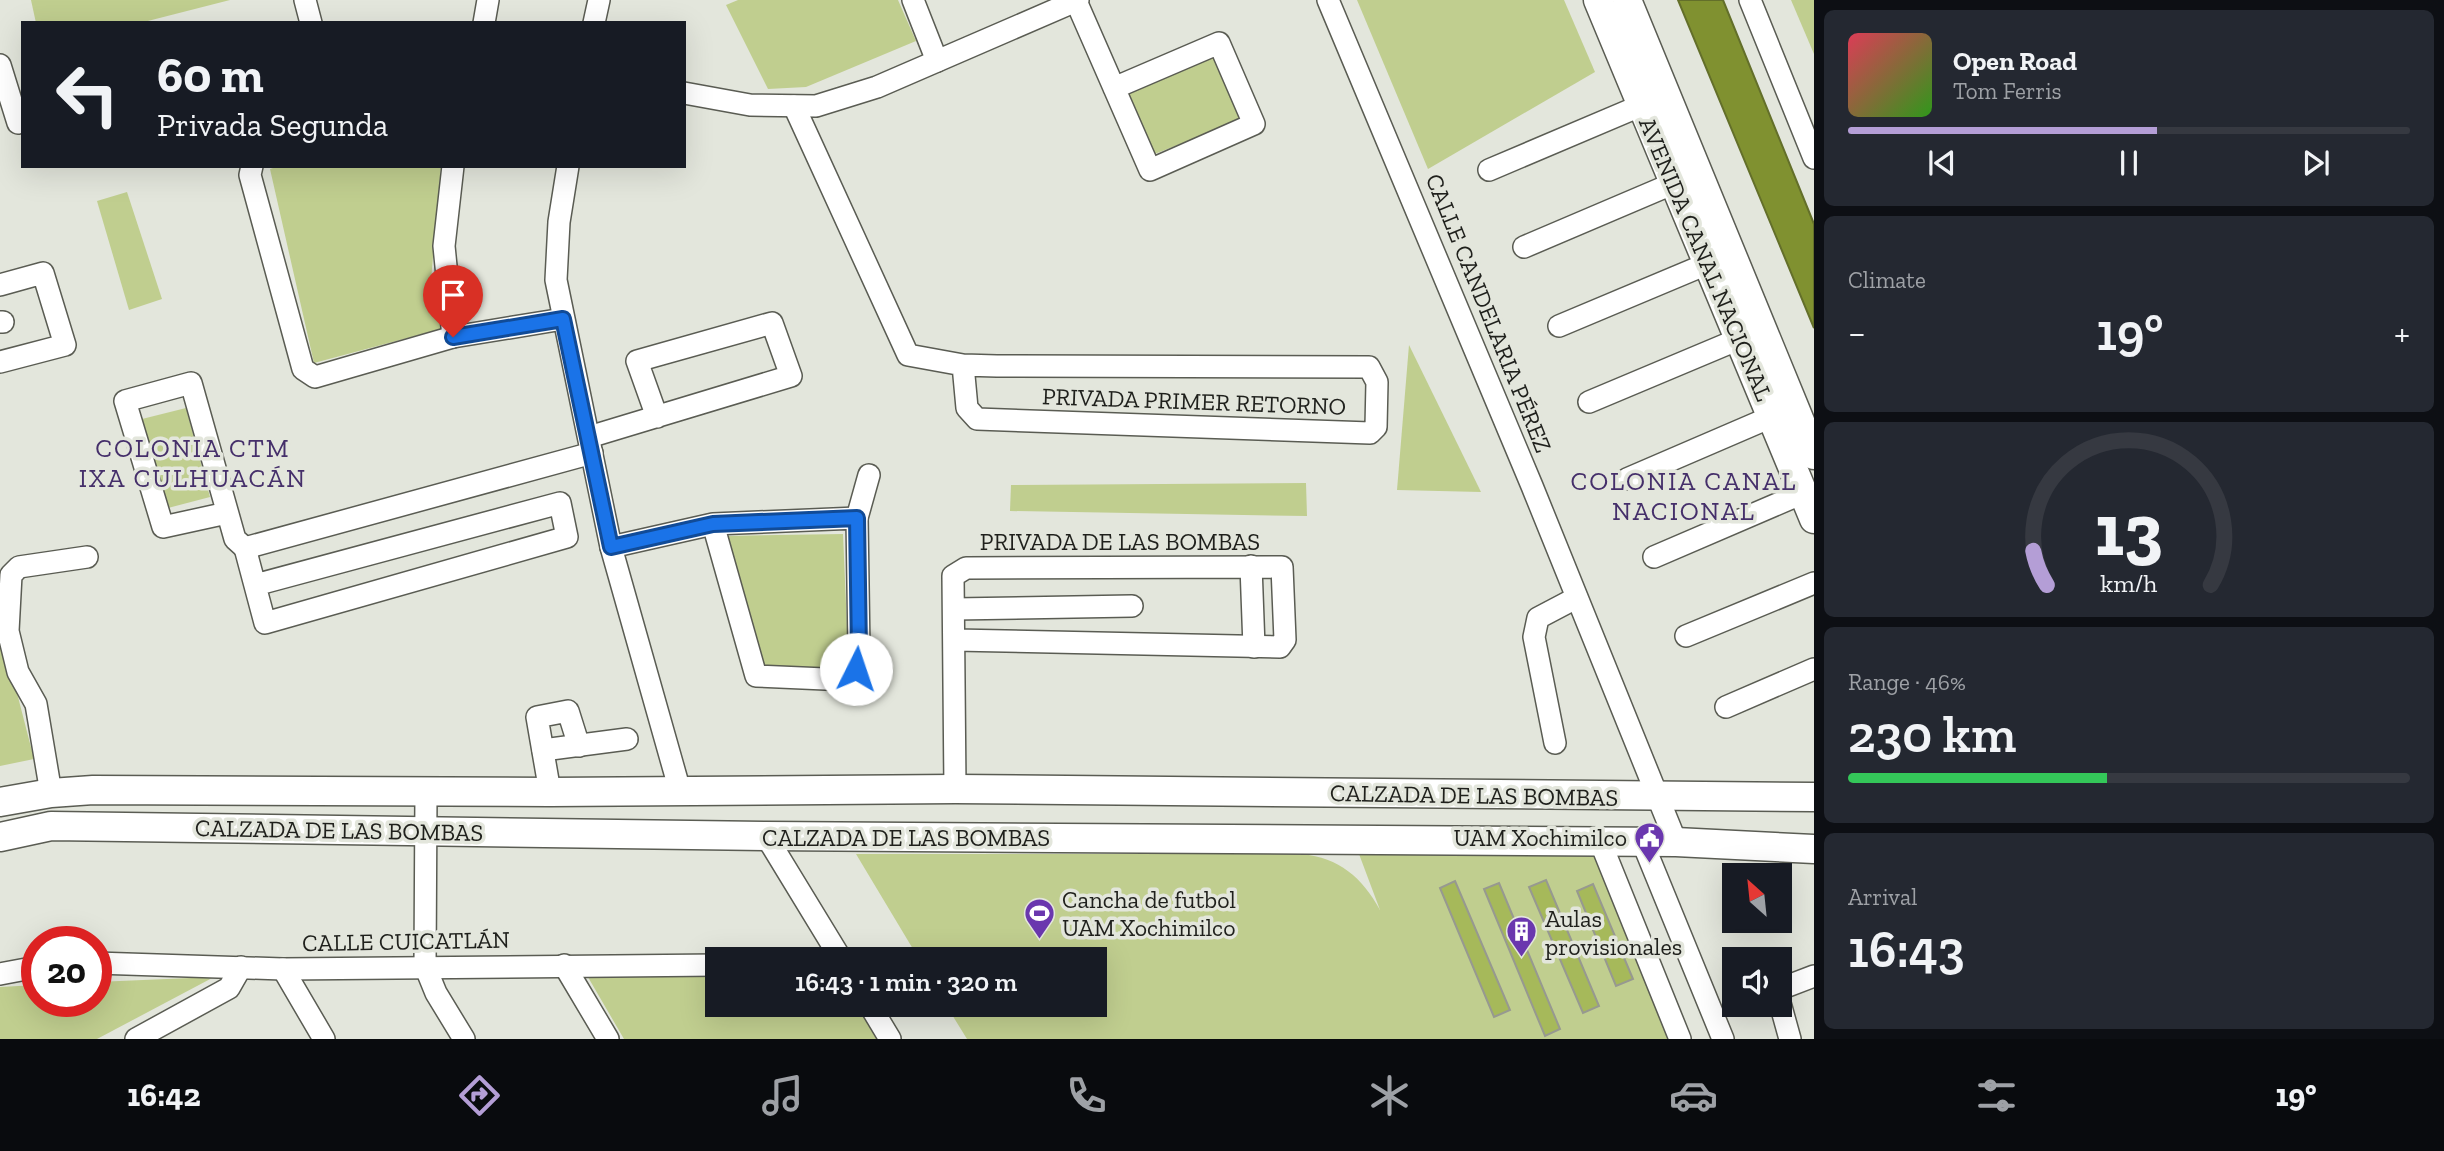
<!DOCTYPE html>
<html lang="en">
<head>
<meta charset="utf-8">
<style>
	body { margin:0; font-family:"Zilla Slab",serif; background:#242831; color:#f1f3f6; height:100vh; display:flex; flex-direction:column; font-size:26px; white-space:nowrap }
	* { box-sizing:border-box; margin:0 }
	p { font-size:23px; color:#9ea1a6 }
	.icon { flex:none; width:38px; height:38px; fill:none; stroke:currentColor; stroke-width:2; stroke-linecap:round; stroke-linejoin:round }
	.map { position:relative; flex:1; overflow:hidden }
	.panel { display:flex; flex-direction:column; gap:10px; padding:10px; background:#0d0f14; width:630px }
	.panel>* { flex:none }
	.banner { position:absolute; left:21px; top:21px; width:665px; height:147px; border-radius:0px; box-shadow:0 7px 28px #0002; background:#171b24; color:#f1f3f6; overflow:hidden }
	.needle { width:46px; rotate:333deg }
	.buttons { position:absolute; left:1722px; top:863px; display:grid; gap:14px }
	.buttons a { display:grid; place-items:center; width:70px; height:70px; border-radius:0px; background:#171b24; box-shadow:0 7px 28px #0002; font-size:35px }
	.speed { position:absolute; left:21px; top:926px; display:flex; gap:14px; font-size:35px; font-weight:700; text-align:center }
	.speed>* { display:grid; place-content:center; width:91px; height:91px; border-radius:50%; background:#171b24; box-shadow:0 7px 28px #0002; line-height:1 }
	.speed .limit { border:10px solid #d22; background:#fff; color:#111 }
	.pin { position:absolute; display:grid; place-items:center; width:60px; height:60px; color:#fff; margin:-72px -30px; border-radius:50% 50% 50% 0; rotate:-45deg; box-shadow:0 0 7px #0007 }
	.pin .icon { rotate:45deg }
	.me { position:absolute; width:77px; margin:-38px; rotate:4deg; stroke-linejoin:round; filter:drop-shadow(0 0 5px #0008) }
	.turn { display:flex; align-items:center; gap:24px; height:147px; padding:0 21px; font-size:32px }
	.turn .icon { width:91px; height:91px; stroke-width:2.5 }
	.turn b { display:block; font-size:49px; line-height:60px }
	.big { font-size:52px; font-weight:600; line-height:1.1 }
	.panel .tile { flex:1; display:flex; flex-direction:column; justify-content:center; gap:10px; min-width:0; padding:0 24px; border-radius:10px; background:#242831 }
	.panel .dial { align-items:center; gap:0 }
	.dial svg { height:182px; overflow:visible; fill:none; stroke:#363941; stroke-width:7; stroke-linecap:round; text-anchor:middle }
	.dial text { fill:#f1f3f6; stroke:none }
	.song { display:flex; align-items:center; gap:21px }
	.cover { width:84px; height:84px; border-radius:10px; background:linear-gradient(135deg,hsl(350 70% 55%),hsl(110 70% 35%)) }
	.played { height:7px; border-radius:4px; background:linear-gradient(90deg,#b49ed6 55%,#363941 55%) }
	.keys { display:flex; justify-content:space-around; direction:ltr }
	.heat { display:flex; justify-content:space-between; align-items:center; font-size:38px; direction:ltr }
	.charge { height:10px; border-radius:5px; background:linear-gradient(90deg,#34c759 46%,#363941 0) }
	.trip { position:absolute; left:705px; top:947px; width:402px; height:70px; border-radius:0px; background:#171b24; box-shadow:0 7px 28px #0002; font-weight:600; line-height:70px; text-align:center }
	.tabs { display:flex; height:112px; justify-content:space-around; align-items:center; background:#090b0e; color:#9ea1a6 }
	.tabs .icon { width:49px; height:49px }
	.tabs .selected { color:#b49ed6 }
	.tabs b { font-size:32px; color:#f1f3f6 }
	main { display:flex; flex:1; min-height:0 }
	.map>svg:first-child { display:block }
	.green { fill:#c0ce8f }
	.water { fill:#809130; stroke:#636f2a; stroke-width:2 }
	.building { fill:#a6b95a; stroke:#979990; stroke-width:2 }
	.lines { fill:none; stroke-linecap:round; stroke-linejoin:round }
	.minor-casing { stroke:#5a5c53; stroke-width:24 }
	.major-casing { stroke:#5a5c53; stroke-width:31 }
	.minor { stroke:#fff; stroke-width:21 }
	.major { stroke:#fff; stroke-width:28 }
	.route-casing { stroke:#114b97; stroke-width:18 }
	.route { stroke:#1a73e8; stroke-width:12 }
	.labels { text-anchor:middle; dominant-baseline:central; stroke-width:7; stroke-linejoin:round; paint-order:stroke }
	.street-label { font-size:24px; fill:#1f201c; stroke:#e3e6dc }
	.poi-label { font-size:24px; fill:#1f201c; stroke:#e3e6dc; text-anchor:start }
	.neighbourhood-label { font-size:26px; letter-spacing:2px; fill:#452f6a; stroke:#e3e6dc }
</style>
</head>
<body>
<main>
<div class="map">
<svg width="1814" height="1039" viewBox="0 0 1814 1039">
	<rect width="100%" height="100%" fill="#e3e6dc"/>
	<!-- green -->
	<g class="green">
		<path d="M31,0h199l-90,23h-104z"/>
		<path d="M738,0h160l18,41 -110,46 -38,2 -42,-84z"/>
		<path d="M1357,0h207l31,72 -167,97z"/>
		<path d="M1791,0h23v54z"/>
		<path d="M1212,56l30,64 -90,35 -29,-63z"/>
		<path d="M279,166h162l-10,114 10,49 -127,34 -44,-194z"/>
		<path d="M127,192l35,107 -33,11 -32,-109z"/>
		<path d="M1409,345l72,147 -84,-2z"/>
		<path d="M186,408l24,89 -42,11 -26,-89z"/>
		<path d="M1306,483l1,33 -297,-5 1,-26z"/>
		<path d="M843,534l6,141 -90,-2 -34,-137z"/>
		<path d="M0,627l34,132 -34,7z"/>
		<path d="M856,854h446c37,4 60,23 78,56l-21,-56h238l72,185h-702l-21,-34 150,-1v-45h-177z"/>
		<path d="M585,972h132l1,32 140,1 22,34h-256z"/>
		<path d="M214,977l-117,62h-97v-52l37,-2v16h59v-19z"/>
	</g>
	<!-- water -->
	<path class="water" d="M1678,0h45l91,224v104z"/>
	<!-- building -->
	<g class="building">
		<path d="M1546,880l53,126 -16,7 -54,-126z"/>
		<path d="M1455,881l55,129 -16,7 -54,-129z"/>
		<path d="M1499,883l61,146 -15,7 -61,-147z"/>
		<path d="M1593,884l40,95 -17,7 -39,-95z"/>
	</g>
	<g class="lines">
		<defs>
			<g id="minor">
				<path d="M305,0l6,23"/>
				<path d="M913,0l24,61"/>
				<path d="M1328,0l204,486 144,356"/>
				<path d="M1750,0l64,158"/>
				<path d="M1076,1l74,169 104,-46 -35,-81 -105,45"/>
				<path d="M484,23l4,-23"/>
				<path d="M594,23l5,-23"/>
				<path d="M0,65l18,58"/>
				<path d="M684,93l66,12 66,1 61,-19 201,-87"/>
				<path d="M794,106l114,249 55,10 34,1 372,1 8,15 -1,45 -6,6 -393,-14 -10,-11 -4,-43"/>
				<path d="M252,166l-2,9 53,194 12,8 138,-40 110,-18"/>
				<path d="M453,166l-9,80 9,91"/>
				<path d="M568,166l-9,56 -3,58 55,267 69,244"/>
				<path d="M1489,170l165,-70"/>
				<path d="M1524,247l162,-69"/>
				<path d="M0,285l43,-12 22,72 -65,17"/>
				<path d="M0,322h3"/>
				<path d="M1559,326l162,-68"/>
				<path d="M1589,402l150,-63"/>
				<path d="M589,437l202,-61 -19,-53 -135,38 20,56"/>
				<path d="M1627,479l144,-62"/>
				<path d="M227,513l-64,14 -38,-126 66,-18 44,156 10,9"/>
				<path d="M857,518l12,-43"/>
				<path d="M611,547l102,-23 144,-6 2,133 -3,18 -8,11 -92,-4 -43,-152"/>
				<path d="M1654,557l149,-64"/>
				<path d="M1251,566l3,81"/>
				<path d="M255,585l305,-82 7,34 -302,86 -20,-75 347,-95"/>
				<path d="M954,609l178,-3"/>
				<path d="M1686,636l128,-53"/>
				<path d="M955,640l325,7 5,-7 -3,-73 -316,1 -13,8 2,213"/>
				<path d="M1726,707l88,-38"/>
				<path d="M1555,743l-21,-106 4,-19 38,-20"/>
				<path d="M543,750l84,-11"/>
				<path d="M426,792l-1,174 11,27 28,46"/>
				<path d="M550,792l-13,-75 31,-6 11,35"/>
				<path d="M51,793l-15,-89 -18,-32 -10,-41 3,-56 8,-8 68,-10"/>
				<path d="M766,836l75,123"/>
				<path d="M1600,841l80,198"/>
				<path d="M1642,841l81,198"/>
				<path d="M96,963l187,6 435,-4"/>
				<path d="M564,965l44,74"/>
				<path d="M283,969l41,70"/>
				<path d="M0,974l37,-7"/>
				<path d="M1780,989l34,-13"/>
				<path d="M1780,1003l10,36"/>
				<path d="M869,1004l21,35"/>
				<path d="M136,1039l93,-51 12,-21"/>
			</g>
			<g id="major">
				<path d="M1598,0l216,519"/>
				<path d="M1627,0l187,455"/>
				<path d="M0,802l51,-9 42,-3 457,2 405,-3 859,8"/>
				<path d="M0,837l51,-11 715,10 910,6 138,7"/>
			</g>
		</defs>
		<!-- minor casing -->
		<use href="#minor" class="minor-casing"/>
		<!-- major casing -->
		<use href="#major" class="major-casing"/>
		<!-- minor -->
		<use href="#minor" class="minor"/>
		<!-- major -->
		<use href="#major" class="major"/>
	</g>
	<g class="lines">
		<defs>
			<path id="route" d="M453,337l110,-18 48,228 102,-23 144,-6 2,133 -3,18"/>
		</defs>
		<!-- route casing -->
		<use href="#route" class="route-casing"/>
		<!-- route -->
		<use href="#route" class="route"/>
	</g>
	<!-- icons -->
	<defs>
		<symbol id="civic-pin" viewBox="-11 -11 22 30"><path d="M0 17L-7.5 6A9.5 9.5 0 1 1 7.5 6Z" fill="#6a37ae" stroke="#e3e6dc"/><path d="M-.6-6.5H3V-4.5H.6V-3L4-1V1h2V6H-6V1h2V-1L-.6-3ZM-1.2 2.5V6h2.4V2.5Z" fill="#fff"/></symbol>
		<symbol id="stadium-pin" viewBox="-11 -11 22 30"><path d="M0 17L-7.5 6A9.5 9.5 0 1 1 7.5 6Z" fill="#6a37ae" stroke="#e3e6dc"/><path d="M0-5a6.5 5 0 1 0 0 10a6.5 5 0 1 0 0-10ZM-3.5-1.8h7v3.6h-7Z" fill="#fff"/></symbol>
		<symbol id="building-pin" viewBox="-11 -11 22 30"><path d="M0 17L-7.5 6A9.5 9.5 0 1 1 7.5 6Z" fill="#6a37ae" stroke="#e3e6dc"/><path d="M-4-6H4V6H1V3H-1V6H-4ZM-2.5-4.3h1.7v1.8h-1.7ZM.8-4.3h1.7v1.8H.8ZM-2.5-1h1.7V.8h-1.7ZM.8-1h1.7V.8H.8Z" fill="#fff"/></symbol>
	</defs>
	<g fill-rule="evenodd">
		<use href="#civic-pin" x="1632" y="820" width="35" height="47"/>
		<use href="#stadium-pin" x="1022" y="896" width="35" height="47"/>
		<use href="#building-pin" x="1504" y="914" width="35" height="47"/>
	</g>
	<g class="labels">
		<!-- street labels -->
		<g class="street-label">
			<text transform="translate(1706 259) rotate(67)">AVENIDA CANAL NACIONAL</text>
			<text transform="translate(1489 313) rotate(68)">CALLE CANDELARIA PÉREZ</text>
			<text transform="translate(1194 401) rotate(2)">PRIVADA PRIMER RETORNO</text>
			<text x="1120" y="541">PRIVADA DE LAS BOMBAS</text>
			<text transform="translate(1474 795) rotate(1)">CALZADA DE LAS BOMBAS</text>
			<text transform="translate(339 830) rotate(1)">CALZADA DE LAS BOMBAS</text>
			<text x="906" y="837">CALZADA DE LAS BOMBAS</text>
			<text transform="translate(406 941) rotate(-1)">CALLE CUICATLÁN</text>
		</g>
		<!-- poi labels -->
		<g class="poi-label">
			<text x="1627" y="837" text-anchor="end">UAM Xochimilco</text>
			<text x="1062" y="899">Cancha de futbol<tspan x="1062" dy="28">UAM Xochimilco</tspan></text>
			<text x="1545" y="918">Aulas<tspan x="1545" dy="28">provisionales</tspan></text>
		</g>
		<!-- neighbourhood labels -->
		<g class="neighbourhood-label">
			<text x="193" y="448">COLONIA CTM<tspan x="193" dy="30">IXA CULHUACÁN</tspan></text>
			<text x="1684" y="481">COLONIA CANAL<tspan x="1684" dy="30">NACIONAL</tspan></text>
		</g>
	</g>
</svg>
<div class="buttons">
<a><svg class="needle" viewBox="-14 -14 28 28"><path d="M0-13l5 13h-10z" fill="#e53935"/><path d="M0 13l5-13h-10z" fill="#9ea1a6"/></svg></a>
<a><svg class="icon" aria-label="sound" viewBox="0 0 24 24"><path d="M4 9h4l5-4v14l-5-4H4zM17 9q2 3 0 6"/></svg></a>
</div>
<div class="speed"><div class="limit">20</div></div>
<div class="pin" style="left:453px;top:337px;background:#d93025"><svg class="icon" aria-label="arrive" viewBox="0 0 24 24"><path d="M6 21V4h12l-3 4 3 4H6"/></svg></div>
<svg class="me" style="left:856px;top:669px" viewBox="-20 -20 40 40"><circle r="19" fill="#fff"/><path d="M0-13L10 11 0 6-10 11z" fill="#1a73e8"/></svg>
<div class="trip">16:43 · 1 min · 320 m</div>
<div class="banner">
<div class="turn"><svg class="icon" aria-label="left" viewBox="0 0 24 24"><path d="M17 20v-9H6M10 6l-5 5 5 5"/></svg><div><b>60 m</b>Privada Segunda</div></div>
</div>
</div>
<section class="panel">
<div class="tile">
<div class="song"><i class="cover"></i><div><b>Open Road</b><p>Tom Ferris</p></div></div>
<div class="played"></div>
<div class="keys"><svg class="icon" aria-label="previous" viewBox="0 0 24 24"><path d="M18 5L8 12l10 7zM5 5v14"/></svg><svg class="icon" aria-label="pause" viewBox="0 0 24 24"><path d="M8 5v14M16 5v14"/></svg><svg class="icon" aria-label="next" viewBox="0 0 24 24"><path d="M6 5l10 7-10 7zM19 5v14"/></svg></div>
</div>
<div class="tile"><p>Climate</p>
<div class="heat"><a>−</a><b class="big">19°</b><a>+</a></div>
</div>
<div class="tile dial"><svg viewBox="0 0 100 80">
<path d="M14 69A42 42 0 1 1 86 69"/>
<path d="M14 69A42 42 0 0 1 8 54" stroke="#b49ed6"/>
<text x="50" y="56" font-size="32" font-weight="700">13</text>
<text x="50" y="72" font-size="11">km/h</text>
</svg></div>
<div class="tile"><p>Range · 46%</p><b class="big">230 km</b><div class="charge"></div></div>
<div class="tile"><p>Arrival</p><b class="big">16:43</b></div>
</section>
</main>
<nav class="tabs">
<b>16:42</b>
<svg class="icon selected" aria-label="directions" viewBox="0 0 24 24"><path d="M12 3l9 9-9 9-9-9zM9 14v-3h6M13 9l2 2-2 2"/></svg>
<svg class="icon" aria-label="music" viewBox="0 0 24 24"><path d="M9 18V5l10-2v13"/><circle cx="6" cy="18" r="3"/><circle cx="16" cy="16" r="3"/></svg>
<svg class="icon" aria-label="phone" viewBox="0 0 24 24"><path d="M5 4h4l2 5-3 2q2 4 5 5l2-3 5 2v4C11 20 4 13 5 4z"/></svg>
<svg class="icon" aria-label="climate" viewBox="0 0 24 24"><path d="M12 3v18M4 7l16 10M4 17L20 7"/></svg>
<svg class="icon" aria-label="car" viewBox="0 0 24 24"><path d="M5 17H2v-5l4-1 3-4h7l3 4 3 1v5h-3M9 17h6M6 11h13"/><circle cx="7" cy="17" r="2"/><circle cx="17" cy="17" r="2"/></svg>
<svg class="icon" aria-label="filters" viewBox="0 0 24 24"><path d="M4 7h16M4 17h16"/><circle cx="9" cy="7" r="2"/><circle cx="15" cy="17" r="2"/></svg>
<b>19°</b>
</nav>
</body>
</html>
